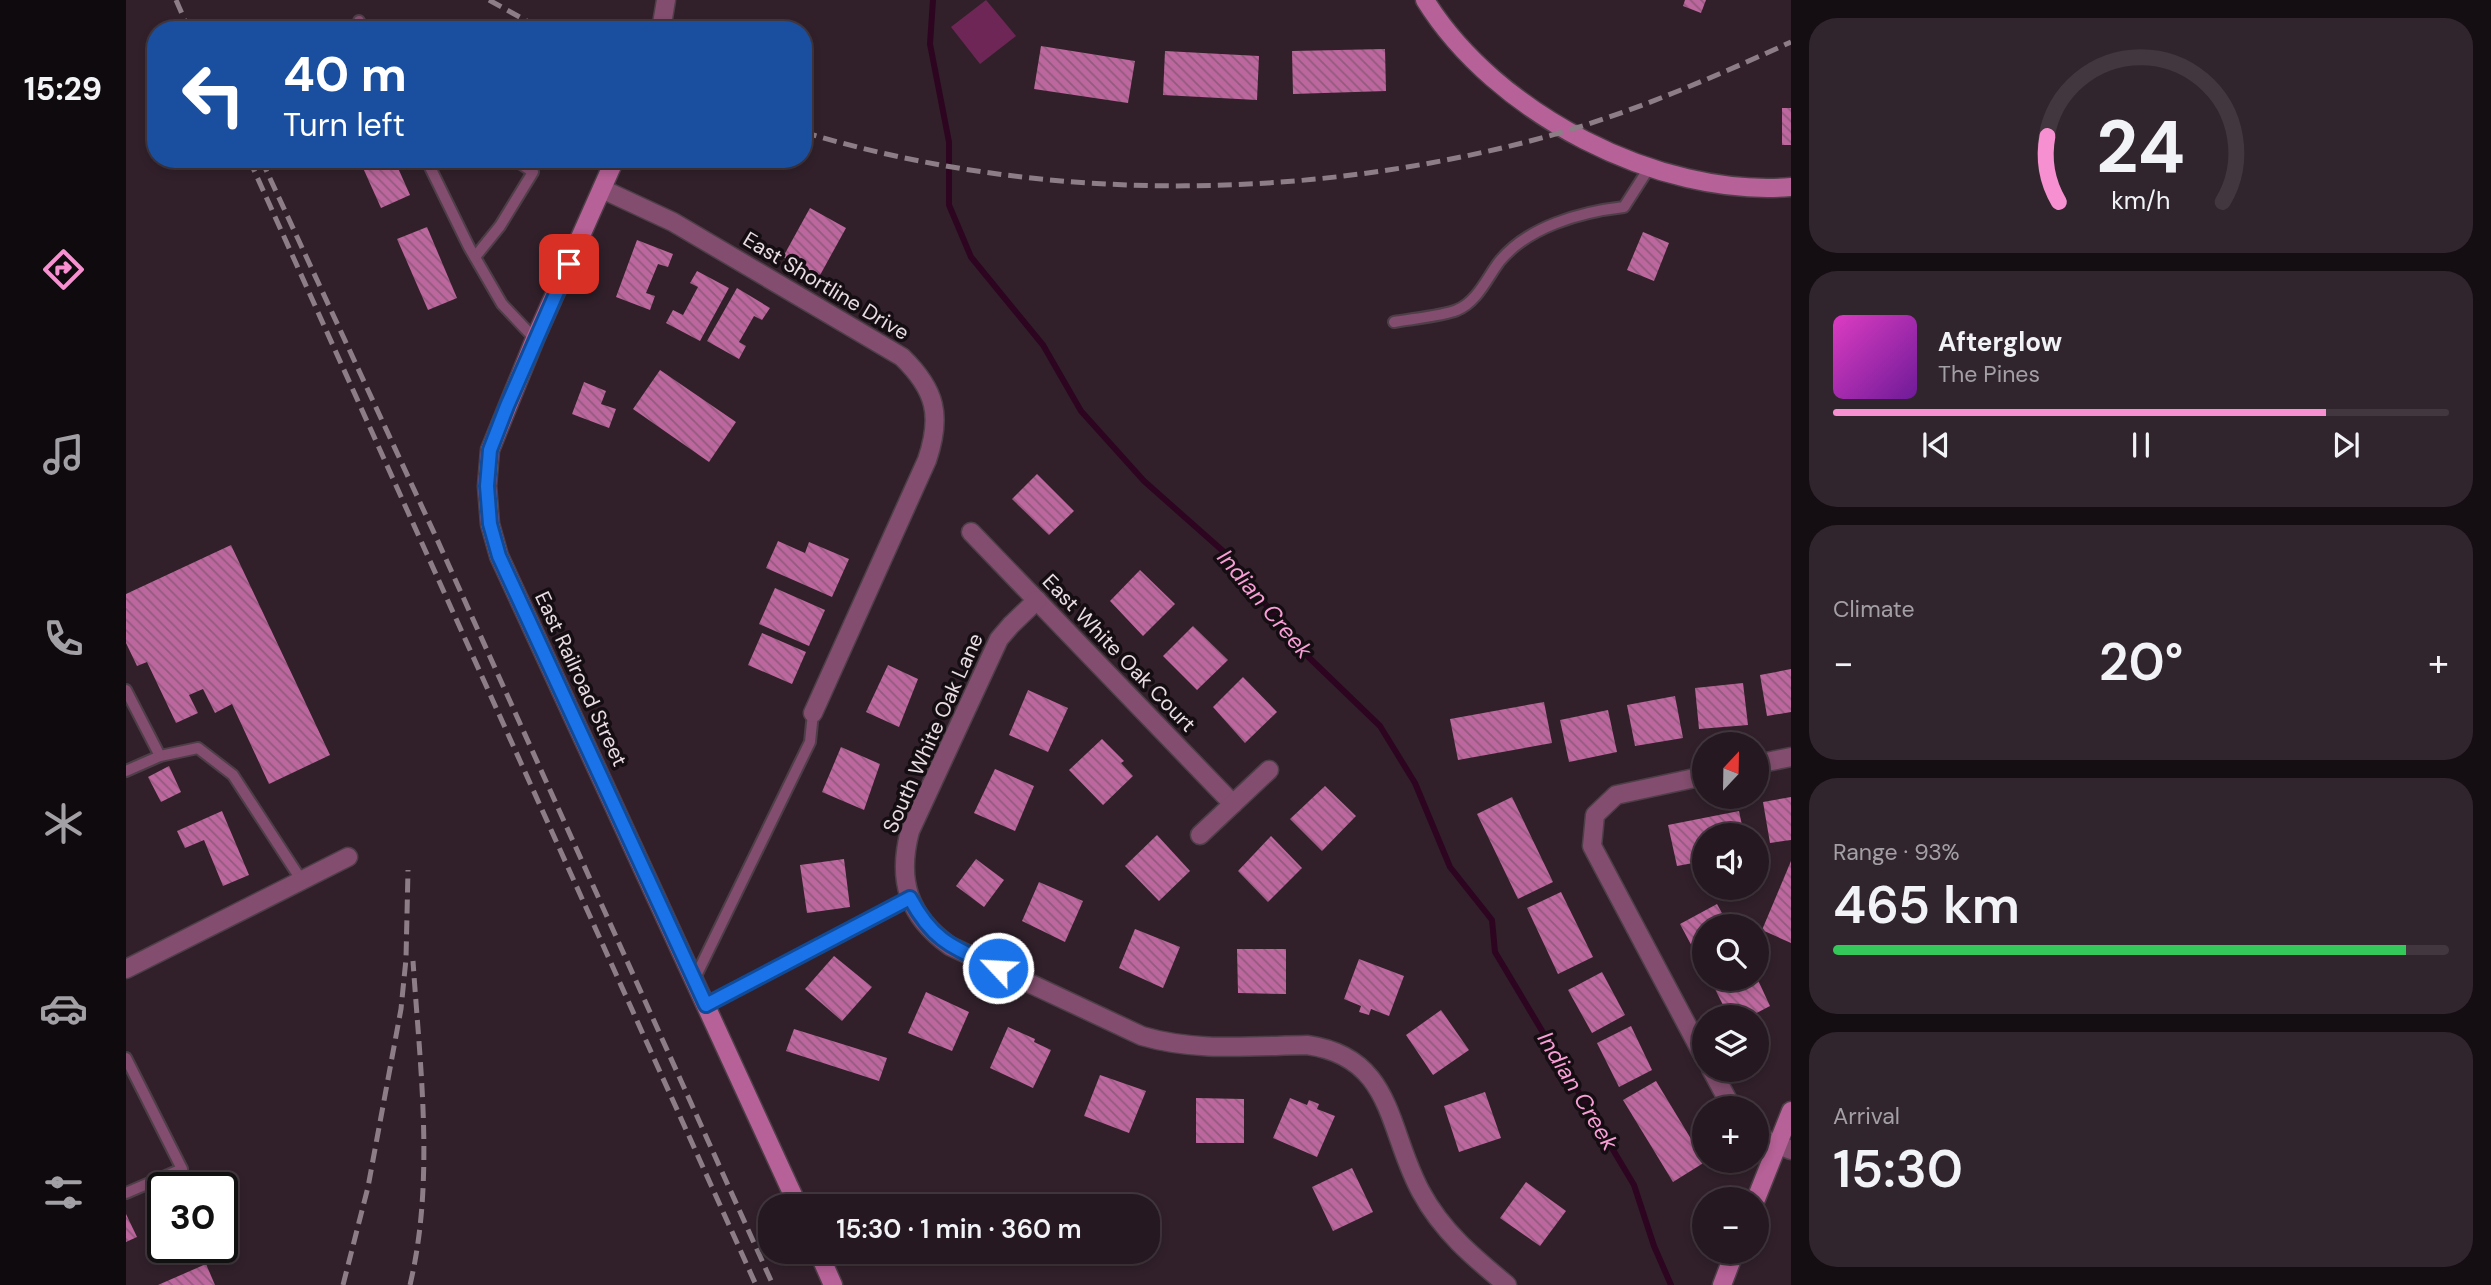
<!DOCTYPE html>
<html lang="en">
<head>
<meta charset="utf-8">
<style>
	body { margin:0; font-family:"DM Sans",sans-serif; background:#31252d; color:#f1f3f6; height:100vh; display:flex; flex-direction:column; font-size:26px; white-space:nowrap }
	* { box-sizing:border-box; margin:0 }
	p { font-size:23px; color:#a3a0a5 }
	.icon { flex:none; width:38px; height:38px; fill:none; stroke:currentColor; stroke-width:2; stroke-linecap:round; stroke-linejoin:round }
	.map { position:relative; flex:1; overflow:hidden }
	.drawer { display:flex; flex-direction:column; gap:18px; padding:18px; background:#140d12; width:700px }
	.drawer>* { flex:none }
	.top-card { position:absolute; left:21px; top:21px; width:665px; height:147px; border-radius:28px; box-shadow:0 4px 10px #0003,0 0 0 2px #42373e; background:#1a4fa0; color:#fff; overflow:hidden }
	.needle { width:46px; rotate:22deg }
	.controls { position:absolute; left:1566px; top:732px; display:grid; gap:14px }
	.controls a { display:grid; place-items:center; width:77px; height:77px; border-radius:50%; background:#251820; box-shadow:0 4px 10px #0003,0 0 0 2px #42373e; font-size:35px }
	.speed { position:absolute; left:21px; top:1172px; display:flex; gap:14px; font-size:35px; font-weight:700; text-align:center }
	.speed>* { display:grid; place-content:center; width:91px; height:91px; border-radius:50%; background:#251820; box-shadow:0 4px 10px #0003,0 0 0 2px #42373e; line-height:1 }
	.speed .limit { border:4px solid #111; border-radius:10px; background:#fff; color:#111 }
	.pin { position:absolute; display:grid; place-items:center; width:60px; height:60px; color:#fff; margin:-30px; border-radius:14px; box-shadow:0 4px 10px #0006 }
	.me { position:absolute; width:77px; margin:-38px; rotate:295deg; stroke-linejoin:round; filter:drop-shadow(0 0 5px #0008) }
	.turn { display:flex; align-items:center; gap:24px; height:147px; padding:0 21px; font-size:32px }
	.turn .icon { width:91px; height:91px; stroke-width:2.5 }
	.turn b { display:block; font-size:49px; line-height:60px }
	.big { font-size:52px; font-weight:600; line-height:1.1 }
	.drawer .widget { flex:1; display:flex; flex-direction:column; justify-content:center; gap:10px; min-width:0; padding:0 24px; border-radius:28px; background:#31252d }
	.drawer .dial { align-items:center; gap:0 }
	.dial svg { height:182px; overflow:visible; fill:none; stroke:#42373e; stroke-width:7; stroke-linecap:round; text-anchor:middle }
	.dial text { fill:#f1f3f6; stroke:none }
	.song { display:flex; align-items:center; gap:21px }
	.cover { width:84px; height:84px; border-radius:10px; background:linear-gradient(135deg,hsl(310 70% 55%),hsl(280 70% 35%)) }
	.played { height:7px; border-radius:4px; background:linear-gradient(90deg,#f690d0 80%,#42373e 80%) }
	.keys { display:flex; justify-content:space-around; direction:ltr }
	.heat { display:flex; justify-content:space-between; align-items:center; font-size:38px; direction:ltr }
	.charge { height:10px; border-radius:5px; background:linear-gradient(90deg,#34c759 93%,#42373e 0) }
	.trip { position:absolute; left:632px; top:1194px; width:402px; height:70px; border-radius:28px; background:#251820; box-shadow:0 4px 10px #0003,0 0 0 2px #42373e; font-weight:600; line-height:70px; text-align:center }
	main { display:flex; flex:1; min-height:0 }
	.tabs { display:flex; flex-direction:column; width:126px; justify-content:space-around; align-items:center; background:#0f0a0d; color:#a3a0a5 }
	.tabs .icon { width:49px; height:49px }
	.tabs .on { color:#f690d0 }
	.tabs b { font-size:32px; color:#f1f3f6 }
	.map>svg:first-child { display:block }
	.green { fill:#6e2656 }
	.lines { fill:none; stroke-linecap:round; stroke-linejoin:round }
	.stream { stroke:#2d0521; stroke-width:6 }
	.building { fill:url(#building-back-hatch) }
	.lane-casing { stroke:#4e3e48; stroke-width:14 }
	.street-casing { stroke:#4e3e48; stroke-width:21 }
	.secondary-casing { stroke:#4e3e48; stroke-width:21 }
	.lane { stroke:#824d6e; stroke-width:10 }
	.street { stroke:#824d6e; stroke-width:18 }
	.secondary { stroke:#b66197; stroke-width:18 }
	.rail { stroke:#8c7d86; stroke-width:5; stroke-dasharray:14 7; stroke-linecap:butt }
	.route-casing { stroke:#114b97; stroke-width:18 }
	.route { stroke:#1a73e8; stroke-width:12 }
	.labels { text-anchor:middle; dominant-baseline:central; stroke-width:7; stroke-linejoin:round; paint-order:stroke }
	.street-label { font-size:21px; fill:#e9dde4; stroke:#140d11 }
	.water-label { font-size:23px; font-style:italic; fill:#f79ed5; stroke:#140d11 }
</style>
</head>
<body>
<main>
<nav class="tabs">
<b>15:29</b>
<svg class="icon on" aria-label="directions" viewBox="0 0 24 24"><path d="M12 3l9 9-9 9-9-9zM9 14v-3h6M13 9l2 2-2 2"/></svg>
<svg class="icon" aria-label="music" viewBox="0 0 24 24"><path d="M9 18V5l10-2v13"/><circle cx="6" cy="18" r="3"/><circle cx="16" cy="16" r="3"/></svg>
<svg class="icon" aria-label="phone" viewBox="0 0 24 24"><path d="M5 4h4l2 5-3 2q2 4 5 5l2-3 5 2v4C11 20 4 13 5 4z"/></svg>
<svg class="icon" aria-label="climate" viewBox="0 0 24 24"><path d="M12 3v18M4 7l16 10M4 17L20 7"/></svg>
<svg class="icon" aria-label="car" viewBox="0 0 24 24"><path d="M5 17H2v-5l4-1 3-4h7l3 4 3 1v5h-3M9 17h6M6 11h13"/><circle cx="7" cy="17" r="2"/><circle cx="17" cy="17" r="2"/></svg>
<svg class="icon" aria-label="filters" viewBox="0 0 24 24"><path d="M4 7h16M4 17h16"/><circle cx="9" cy="7" r="2"/><circle cx="15" cy="17" r="2"/></svg>
</nav>
<div class="map">
<svg width="1665" height="1285" viewBox="0 0 1665 1285">
	<defs>
		<pattern id="building-back-hatch" width="6" height="6" patternUnits="userSpaceOnUse" patternTransform="scale(1.75)"><rect width="6" height="6" fill="#bc679d"/><path d="M-1 5l2 2M0 0l6 6M5-1l2 2" fill="none" stroke="#935a7e"/></pattern>
	</defs>
	<rect width="100%" height="100%" fill="#31202a"/>
	<!-- green -->
	<path class="green" d="M860,0l30,36 -36,28 -29,-37z"/>
	<g class="lines">
		<!-- stream -->
		<path class="stream" d="M807,0l-3,44 19,98v63l22,52 72,88 38,66 63,70 88,78 64,86 84,81 35,57 35,84 42,53 3,32 139,233 20,61 17,39"/>
	</g>
	<!-- building -->
	<g class="building">
		<path d="M1559,0h21l-5,13 -18,-7z"/>
		<path d="M205,20l4,10h-27z"/>
		<path d="M915,46l94,15 -7,42 -94,-14z"/>
		<path d="M1259,49l1,42 -93,3 -1,-43z"/>
		<path d="M1039,51l94,5 -2,44 -94,-5z"/>
		<rect x="1656" y="108" width="9" height="37"/>
		<path d="M233,159h35l16,36 -29,13z"/>
		<path d="M684,208l36,20 -27,49 -36,-20z"/>
		<path d="M301,227l30,71 -29,12 -31,-71z"/>
		<path d="M1517,232l26,11 -15,38 -27,-11z"/>
		<path d="M511,240l36,14 -5,13 -10,-3 -12,29 9,3 -5,14 -34,-13z"/>
		<path d="M571,271l32,17 -29,53 -34,-18 7,-13 10,5 15,-28 -8,-4z"/>
		<path d="M611,288l33,20 -8,12 -8,-4 -15,26 7,4 -7,13 -32,-18z"/>
		<path d="M534,370l76,52 -27,40 -76,-53z"/>
		<path d="M458,382l22,9 -5,13 15,5 -7,19 -37,-14z"/>
		<path d="M911,474l37,37 -25,24 -37,-36z"/>
		<path d="M652,541l27,12 4,-11 40,17 -17,38 -66,-29z"/>
		<path d="M105,545l99,210 -61,29 -37,-80 -17,9 -12,-24 -14,6 9,18 -22,10 -29,-61 -10,4 -11,-23v-49z"/>
		<path d="M1014,570l35,34 -32,32 -33,-35z"/>
		<path d="M649,588l50,22 -16,36 -50,-22z"/>
		<path d="M1067,626l35,34 -31,30 -34,-34z"/>
		<path d="M636,633l44,19 -14,32 -44,-19z"/>
		<path d="M762,665l30,14 -19,48 -33,-15z"/>
		<path d="M1665,669v43l-24,4 -7,-41z"/>
		<path d="M1117,677l34,35 -32,31 -32,-36z"/>
		<path d="M1617,683l5,42 -49,4 -4,-41z"/>
		<path d="M902,690l40,18 -20,44 -39,-17z"/>
		<path d="M1549,696l8,42 -48,8 -8,-41z"/>
		<path d="M1418,702l8,41 -94,17 -8,-41z"/>
		<path d="M1482,710l9,42 -48,10 -9,-42z"/>
		<path d="M976,739l22,22 -3,2 12,13 -30,29 -34,-35z"/>
		<path d="M715,747l39,17 -16,46 -42,-18z"/>
		<path d="M43,766l12,26 -20,10 -13,-25z"/>
		<path d="M869,769l39,17 -19,45 -41,-18z"/>
		<path d="M1199,786l31,30 -34,35 -32,-32z"/>
		<path d="M1386,797l41,85 -35,17 -41,-85z"/>
		<path d="M1665,797v43l-21,3 -7,-41z"/>
		<path d="M96,811l27,64 -26,11 -19,-46 -19,8 -8,-17z"/>
		<path d="M1613,811l5,24h-40v26l-27,5 -9,-41z"/>
		<path d="M1031,835l33,36 -31,30 -34,-35z"/>
		<path d="M1145,836l31,32 -34,34 -30,-31z"/>
		<path d="M718,859l6,48 -43,6 -7,-48z"/>
		<path d="M850,859l28,21 -20,27 -28,-21z"/>
		<path d="M1665,861v82l-29,-13z"/>
		<path d="M913,882l44,19 -18,41 -43,-21z"/>
		<path d="M1435,892l32,65 -35,17 -31,-66z"/>
		<path d="M1591,904l12,22h-25v43l-24,-45z"/>
		<path d="M1009,929l45,18 -17,41 -44,-20z"/>
		<path d="M1111,949h49v45l-48,-1z"/>
		<path d="M708,956l38,31 -30,34 -37,-32z"/>
		<path d="M1233,959l45,17 -15,40 -18,-7 -2,6 -10,-3 2,-6 -17,-7z"/>
		<path d="M1476,972l23,43 -33,18 -24,-43z"/>
		<path d="M1590,978h41l13,28 -21,11h-20l-18,-36z"/>
		<path d="M800,992l43,20 -17,39 -44,-18z"/>
		<path d="M1315,1010l28,40 -36,25 -27,-40z"/>
		<path d="M1505,1026l21,44 -33,17 -22,-44z"/>
		<path d="M882,1027l27,12 -1,3 17,8 -18,38 -43,-20z"/>
		<path d="M668,1029l93,29 -8,23 -93,-30z"/>
		<path d="M974,1075l46,16 -17,42 -45,-17z"/>
		<path d="M1530,1081l49,81 -32,20 -50,-82z"/>
		<path d="M1359,1092l16,46 -42,14 -15,-46z"/>
		<path d="M1070,1098l48,1v44h-48z"/>
		<path d="M1164,1098l17,7 2,-5 10,4 -2,5 18,7 -18,41 -44,-19z"/>
		<path d="M1226,1168l21,44 -40,19 -21,-44z"/>
		<path d="M1400,1182l40,29 -26,35 -40,-28z"/>
		<path d="M0,1214l11,23 -11,5z"/>
		<path d="M80,1264l9,21h-57z"/>
	</g>
	<g class="lines">
		<defs>
			<g id="lane">
				<path d="M233,21l4,9"/>
				<path d="M300,159l43,88 33,57 33,35"/>
				<path d="M349,257l25,-31 33,-54 -19,-13"/>
				<path d="M1268,322c16,-3 49,-6 63,-12 20,-8 30,-32 42,-48 28,-35 81,-50 125,-55l25,-39"/>
				<path d="M0,690l34,66 38,-8 35,27 69,106"/>
				<path d="M0,771l34,-15"/>
				<path d="M568,980l116,-238 3,-29"/>
				<path d="M581,1005l203,-107"/>
				<path d="M0,1058l56,111 -56,24"/>
			</g>
			<g id="street">
				<path d="M535,30l5,-30"/>
				<path d="M476,189l71,33 229,135c34,33 40,59 25,103l-114,253"/>
				<path d="M845,532l262,272"/>
				<path d="M911,600l-26,25 -12,14 -89,192c-13,49 -2,85 40,115l192,90c54,16 109,10 165,9 87,12 80,85 114,147 21,39 52,65 86,93"/>
				<path d="M1631,764l34,-7"/>
				<path d="M1578,776l-88,19 -21,20 -3,31 112,211"/>
				<path d="M1074,835l69,-65"/>
				<path d="M0,969l222,-112"/>
				<path d="M1585,1069l21,39"/>
				<path d="M1631,1136l34,14"/>
			</g>
			<g id="secondary">
				<path d="M1299,0c70,113 233,198 366,187"/>
				<path d="M489,159l-80,180 -45,111 -3,36 3,38 9,32 299,650"/>
				<path d="M1630,1199l35,-88"/>
				<path d="M692,1251l15,34"/>
				<path d="M1596,1285l13,-34"/>
			</g>
		</defs>
		<!-- lane casing -->
		<use href="#lane" class="lane-casing"/>
		<!-- street casing -->
		<use href="#street" class="street-casing"/>
		<!-- secondary casing -->
		<use href="#secondary" class="secondary-casing"/>
		<!-- lane -->
		<use href="#lane" class="lane"/>
		<!-- street -->
		<use href="#street" class="street"/>
		<!-- secondary -->
		<use href="#secondary" class="secondary"/>
		<!-- rail -->
		<g class="rail">
			<path d="M50,0l13,30"/>
			<path d="M363,0l54,30"/>
			<path d="M677,132c238,72 503,70 742,5 84,-23 167,-59 246,-95"/>
			<path d="M123,159l507,1126"/>
			<path d="M135,159l175,378 337,748"/>
			<path d="M217,1285l25,-98 33,-178 5,-50 2,-89"/>
			<path d="M284,1285c25,-105 10,-218 3,-324"/>
		</g>
	</g>
	<g class="lines">
		<defs>
			<path id="route" d="M443,264l-62,142 -17,44 -3,36 3,38 9,32 207,449 204,-107c24,45 45,50 88,70"/>
		</defs>
		<!-- route casing -->
		<use href="#route" class="route-casing"/>
		<!-- route -->
		<use href="#route" class="route"/>
	</g>
	<g class="labels">
		<!-- street labels -->
		<g class="street-label">
			<text transform="translate(700 286) rotate(31)">East Shortline Drive</text>
			<text transform="translate(993 653) rotate(46)">East White Oak Court</text>
			<text transform="translate(455 679) rotate(65)">East Railroad Street</text>
			<text transform="translate(807 733) rotate(-66)">South White Oak Lane</text>
		</g>
		<!-- water labels -->
		<g class="water-label">
			<text transform="translate(1139 604) rotate(50)">Indian Creek</text>
			<text transform="translate(1452 1091) rotate(59)">Indian Creek</text>
		</g>
	</g>
</svg>
<div class="controls">
<a><svg class="needle" viewBox="-14 -14 28 28"><path d="M0-13l5 13h-10z" fill="#e53935"/><path d="M0 13l5-13h-10z" fill="#a3a0a5"/></svg></a>
<a><svg class="icon" aria-label="sound" viewBox="0 0 24 24"><path d="M4 9h4l5-4v14l-5-4H4zM17 9q2 3 0 6"/></svg></a>
<a><svg class="icon" aria-label="search" viewBox="0 0 24 24"><circle cx="10" cy="10" r="6"/><path d="M15 15l6 6"/></svg></a>
<a><svg class="icon" aria-label="layers" viewBox="0 0 24 24"><path d="M12 4l9 5-9 5-9-5zM3 14l9 5 9-5"/></svg></a>
<a>+</a>
<a>−</a>
</div>
<div class="speed"><div class="limit">30</div></div>
<div class="pin" style="left:443px;top:264px;background:#d93025"><svg class="icon" aria-label="arrive" viewBox="0 0 24 24"><path d="M6 21V4h12l-3 4 3 4H6"/></svg></div>
<svg class="me" style="left:872px;top:968px" viewBox="-20 -20 40 40"><circle r="17" fill="#1a73e8" stroke="#fff" stroke-width="3"/><path d="M0-11L8 9 0 5-8 9z" fill="#fff"/></svg>
<div class="trip">15:30 · 1 min · 360 m</div>
<div class="top-card">
<div class="turn"><svg class="icon" aria-label="left" viewBox="0 0 24 24"><path d="M17 20v-9H6M10 6l-5 5 5 5"/></svg><div><b>40 m</b>Turn left</div></div>
</div>
</div>
<section class="drawer">
<div class="widget dial"><svg viewBox="0 0 100 80">
<path d="M14 69A42 42 0 1 1 86 69"/>
<path d="M14 69A42 42 0 0 1 9 40" stroke="#f690d0"/>
<text x="50" y="56" font-size="32" font-weight="700">24</text>
<text x="50" y="72" font-size="11">km/h</text>
</svg></div>
<div class="widget">
<div class="song"><i class="cover"></i><div><b>Afterglow</b><p>The Pines</p></div></div>
<div class="played"></div>
<div class="keys"><svg class="icon" aria-label="previous" viewBox="0 0 24 24"><path d="M18 5L8 12l10 7zM5 5v14"/></svg><svg class="icon" aria-label="pause" viewBox="0 0 24 24"><path d="M8 5v14M16 5v14"/></svg><svg class="icon" aria-label="next" viewBox="0 0 24 24"><path d="M6 5l10 7-10 7zM19 5v14"/></svg></div>
</div>
<div class="widget"><p>Climate</p>
<div class="heat"><a>−</a><b class="big">20°</b><a>+</a></div>
</div>
<div class="widget"><p>Range · 93%</p><b class="big">465 km</b><div class="charge"></div></div>
<div class="widget"><p>Arrival</p><b class="big">15:30</b></div>
</section>
</main>
</body>
</html>
